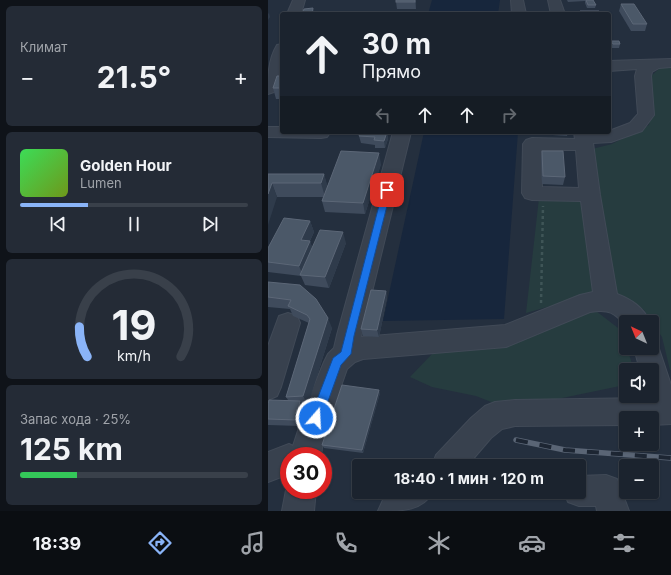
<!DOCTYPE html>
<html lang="ru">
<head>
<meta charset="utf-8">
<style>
	body { margin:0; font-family:Inter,sans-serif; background:#242b36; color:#f1f3f6; height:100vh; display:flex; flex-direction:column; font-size:15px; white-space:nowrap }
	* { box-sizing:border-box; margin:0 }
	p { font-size:13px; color:#a0a4aa }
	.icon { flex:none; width:22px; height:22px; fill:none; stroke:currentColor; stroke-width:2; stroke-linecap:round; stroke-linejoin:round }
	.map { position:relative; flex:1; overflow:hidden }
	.sheet { display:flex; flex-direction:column; gap:6px; padding:6px; background:#0f1319; width:268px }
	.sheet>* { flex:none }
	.hud { position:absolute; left:12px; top:12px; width:331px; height:122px; border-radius:4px; box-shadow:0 1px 3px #0004,0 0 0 1px #39404a; background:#1b232e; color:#f1f3f6; overflow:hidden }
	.needle { width:26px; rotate:317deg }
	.controls { position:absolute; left:351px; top:315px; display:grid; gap:8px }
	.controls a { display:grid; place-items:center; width:40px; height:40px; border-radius:4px; background:#1b232e; box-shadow:0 1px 3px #0004,0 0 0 1px #39404a; font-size:20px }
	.speed { position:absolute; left:12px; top:447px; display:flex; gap:8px; font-size:20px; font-weight:700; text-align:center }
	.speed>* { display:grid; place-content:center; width:52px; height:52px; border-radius:50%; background:#1b232e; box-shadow:0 1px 3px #0004,0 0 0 1px #39404a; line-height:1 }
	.speed .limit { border:6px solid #d22; background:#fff; color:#111 }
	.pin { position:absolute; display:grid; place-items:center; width:34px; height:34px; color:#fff; margin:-17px; border-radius:8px; box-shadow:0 2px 6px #0006 }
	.me { position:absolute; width:44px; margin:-22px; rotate:19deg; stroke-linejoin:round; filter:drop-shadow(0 0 3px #0008) }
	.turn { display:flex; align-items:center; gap:14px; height:84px; padding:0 16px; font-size:18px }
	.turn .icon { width:52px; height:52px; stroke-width:2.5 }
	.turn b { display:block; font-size:28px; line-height:34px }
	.lanes { display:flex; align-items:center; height:38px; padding:0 16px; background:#0003; justify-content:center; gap:20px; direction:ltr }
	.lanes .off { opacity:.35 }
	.big { font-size:30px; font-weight:700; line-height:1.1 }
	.sheet .tile { flex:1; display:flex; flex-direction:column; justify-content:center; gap:6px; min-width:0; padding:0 14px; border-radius:6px; background:#242b36 }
	.sheet .dial { align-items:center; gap:0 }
	.dial svg { height:104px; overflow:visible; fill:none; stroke:#39404a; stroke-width:7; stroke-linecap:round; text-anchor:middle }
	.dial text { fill:#f1f3f6; stroke:none }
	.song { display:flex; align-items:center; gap:12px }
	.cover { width:48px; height:48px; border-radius:6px; background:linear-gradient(135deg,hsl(130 70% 55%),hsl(80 70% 35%)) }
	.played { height:4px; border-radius:2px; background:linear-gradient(90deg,#8ab4f8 30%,#39404a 30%) }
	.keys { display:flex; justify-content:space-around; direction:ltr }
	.heat { display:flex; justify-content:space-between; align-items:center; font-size:22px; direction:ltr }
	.charge { height:6px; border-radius:3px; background:linear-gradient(90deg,#34c759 25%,#39404a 0) }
	.trip { position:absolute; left:84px; top:459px; width:234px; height:40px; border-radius:4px; background:#1b232e; box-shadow:0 1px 3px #0004,0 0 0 1px #39404a; font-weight:700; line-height:40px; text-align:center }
	.tabs { display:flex; height:64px; justify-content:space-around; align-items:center; background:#0b0e12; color:#a0a4aa }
	.tabs .icon { width:28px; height:28px }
	.tabs .active { color:#8ab4f8 }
	.tabs b { font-size:18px; color:#f1f3f6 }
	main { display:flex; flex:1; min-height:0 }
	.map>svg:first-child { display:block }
	.green { fill:#263c3f }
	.water { fill:#17263c }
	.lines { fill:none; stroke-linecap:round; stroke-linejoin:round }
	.minor-casing { stroke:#414a57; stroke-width:2 }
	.path { stroke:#3f5557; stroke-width:2.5; stroke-dasharray:3 3; stroke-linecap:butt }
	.minor { fill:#38414e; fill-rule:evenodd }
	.rail-casing { stroke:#5a6575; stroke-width:5.5 }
	.rail { stroke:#1d2633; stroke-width:4; stroke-dasharray:12; stroke-linecap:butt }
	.wall { fill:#3f4b5c }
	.shaded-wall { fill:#2f3b4b }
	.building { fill:#4b5868; stroke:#5c6777 }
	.route { fill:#1a73e8; stroke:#114b97 }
</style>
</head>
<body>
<main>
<section class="sheet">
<div class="tile"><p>Климат</p>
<div class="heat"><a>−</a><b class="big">21.5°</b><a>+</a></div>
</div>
<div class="tile">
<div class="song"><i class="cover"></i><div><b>Golden Hour</b><p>Lumen</p></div></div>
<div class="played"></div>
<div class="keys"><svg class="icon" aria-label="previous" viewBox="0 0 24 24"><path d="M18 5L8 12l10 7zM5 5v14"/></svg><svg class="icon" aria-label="pause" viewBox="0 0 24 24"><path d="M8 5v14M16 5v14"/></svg><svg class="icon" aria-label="next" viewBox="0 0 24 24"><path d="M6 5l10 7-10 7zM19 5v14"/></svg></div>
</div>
<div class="tile dial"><svg viewBox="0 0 100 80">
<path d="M14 69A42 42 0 1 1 86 69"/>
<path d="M14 69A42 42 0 0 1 8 46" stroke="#8ab4f8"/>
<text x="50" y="56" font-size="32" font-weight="700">19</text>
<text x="50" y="72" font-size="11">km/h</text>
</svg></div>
<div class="tile"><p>Запас хода · 25%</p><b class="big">125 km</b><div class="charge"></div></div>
</section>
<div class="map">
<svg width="403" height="511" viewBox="0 0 403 511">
	<rect width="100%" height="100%" fill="#242f3e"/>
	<!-- green -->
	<g class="green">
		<path d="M392,68h11v302h-1l-8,-33 -18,-27 -25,-15 -26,-1 -67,19 13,-115 60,1 -7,-50 20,-5 37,-19 4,-28 -3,-20z"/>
		<path d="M328,311l26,20 10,33 -3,6h-3v5l-6,11 -82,17 -34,4 -28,-11 -44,-9 -22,-10 22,-23 85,-14 58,-26z"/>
	</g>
	<!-- water -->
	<g class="water">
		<path d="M164,0h68l-2,14h-70z"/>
		<path d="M156,132h94l-14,187 -121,2z"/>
	</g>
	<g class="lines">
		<defs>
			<g id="minor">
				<path d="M25,0h12l-4,14h-14z"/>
				<path d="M243,0h12l3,14h-14z"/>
				<path d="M280,0h12l5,14h-14z"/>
				<path d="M14,44c0,16 1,34 -8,48l-6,2c0,-17 0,-34 9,-49z"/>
				<path d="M403,59v8l-12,1 -7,4 -1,4 3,39 -12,16 -31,11 -18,1 7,52 17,99c15,6 26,13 33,28h-24v4c-12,-14 -17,-17 -36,-14l-84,35 -143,12 -8,3 -8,7 -13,37 -11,34 -2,16h-32v18l-21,8v-30l21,-8 4,2 13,-40 18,-44 4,-8 6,-6 3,-13 56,-203h18l-50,205 144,-12 75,-30 13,-3 -12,-91 -49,-1 -7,-2 -3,-5 1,-49 3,-4 6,-2 43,1 -1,-7h35v-1l21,-8 8,-9 -3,-38 2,-7 -28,2v-10zM273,150h35l3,38 -37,-1z"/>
				<path d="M0,127h14v5l48,1 -3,4 -6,1 -53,-1z"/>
				<path d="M20,313l9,3 3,7 -19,64 -4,9 -9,4v-54l11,-30z"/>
				<path d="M384,339l4,1 15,45v39l-19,1v-7h-26v7l-111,1 -13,3 -11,9 -24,28h-35l4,-11 35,-37 14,-12 10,-4 20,-2 133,-2 -1,-2h5v-26h-12l-6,-22h18z"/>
				<path d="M338,475l11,4 12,32h-32l-1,-5h-17l-11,-4 -4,-10h15v-16z"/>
				<path d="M21,482v8h27l-2,21h-32l4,-21z"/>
				<path d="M125,492h40c-11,19 -30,19 -55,19l5,-11z"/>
			</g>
		</defs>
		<!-- minor casing -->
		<use href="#minor" class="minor-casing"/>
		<!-- path -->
		<path class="path" d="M273,303l2,-97"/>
		<!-- minor -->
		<use href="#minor" class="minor"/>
		<defs>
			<path id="rail" d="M248,440l49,10 106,8"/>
		</defs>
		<!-- rail casing -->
		<use href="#rail" class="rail-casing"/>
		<!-- rail -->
		<use href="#rail" class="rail"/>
	</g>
	<!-- wall -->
	<g class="wall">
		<path d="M148,0v9h-19l-1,-7z"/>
		<path d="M299,0h26l3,5 -1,3h-8l-2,-5v-2l-17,1z"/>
		<path d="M353,4l26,20 -2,7h-14l-12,-20z"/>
		<path d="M343,41l9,3 -1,4h-7l-1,-3z"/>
		<path d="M14,76v23h-6l-3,-11z"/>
		<path d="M119,132l1,7 -3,9h-10v-3l-14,-2 -2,-7z"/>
		<path d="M270,132h30l-1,4 -29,-2z"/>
		<path d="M274,151l23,26 -2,8 -21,-1 -1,-26z"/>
		<path d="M113,164l-16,50 -40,-2 -3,-11 1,-4h-46l-9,-23h56l3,12z"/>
		<path d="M42,221l4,11 -4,9 2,7 34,-5 -17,45 -24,-3 -4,-9 -33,-4v-24z"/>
		<path d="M0,282l64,46 -24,77h-5l1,2 -4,19 -32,-1v-21l20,-4 -2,-3 23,-74 -16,-7 -3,-7 -22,-2z"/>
		<path d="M118,291l1,7 -8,39 -16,-1 -2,-7z"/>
		<path d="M112,393l-17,60 -39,-5 -2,-3z"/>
	</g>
	<!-- shaded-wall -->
	<g class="shaded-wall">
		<path d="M147,0h1v9z"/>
		<path d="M45,8l1,4 -1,2h-1z"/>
		<path d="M1,13l1,4 -2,3v-6z"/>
		<path d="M116,132h3l1,7 -3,9 -1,-7z"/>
		<path d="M111,153l2,11 -16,50 -2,-11z"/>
		<path d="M56,174l4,14 -3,9 -4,-14z"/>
		<path d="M4,183l5,14 -9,28v-31z"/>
		<path d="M42,221l4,11 -9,19 -4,-11z"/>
		<path d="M75,232l3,11 -17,45 -4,-11z"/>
		<path d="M42,241l4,11 -11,23 -4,-9z"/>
		<path d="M118,291l1,7 -8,39 -2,-7z"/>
		<path d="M60,318l4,10 -24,77 -5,-9z"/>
		<path d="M111,390l1,3 -17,60 -1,-3z"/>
		<path d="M32,401l4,6 -4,19 -4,-6z"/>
	</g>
	<!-- building -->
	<g class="building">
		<rect x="128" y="0" width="19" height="2"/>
		<path d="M318,0h7l3,5h-8z"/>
		<path d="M353,4h13l13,20h-14z"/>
		<path d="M45,8l-1,6h-10l2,-5z"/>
		<path d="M312,11h19l1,3h-19z"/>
		<path d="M343,41h8l1,3h-7z"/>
		<path d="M9,76h5v12h-9z"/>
		<path d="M93,132h26l-3,9 -10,-1 1,-3 -16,-1z"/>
		<path d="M73,151l38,2 -16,50 -41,-2z"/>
		<path d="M274,151h21l2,26 -22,-1z"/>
		<path d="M0,174h56l-3,9h-49l-4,11z"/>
		<path d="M16,218l26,3 -9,19 9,1 -11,25 -31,-4v-14z"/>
		<path d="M52,230l23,2 -18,45 -25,-2z"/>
		<path d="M0,282l32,3 16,14 12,19 -25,78 -17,1 24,-78 -3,-4 -19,-9 3,-6 -23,-3z"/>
		<path d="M103,290l15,1 -9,39 -16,-1z"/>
		<path d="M74,385l37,5 -17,60 -40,-5z"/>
		<path d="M1,400l31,1 -4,19 -28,-1v-15z"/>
	</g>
	<!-- route -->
	<path class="route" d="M119,187l4,3 -37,146 -3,18 -10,11 -19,53 -2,3 -4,2 -4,-2 -2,-3 23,-60 8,-6 42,-162z"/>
</svg>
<div class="controls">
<a><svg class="needle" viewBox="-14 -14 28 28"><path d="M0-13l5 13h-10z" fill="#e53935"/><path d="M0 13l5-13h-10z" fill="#a0a4aa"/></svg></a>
<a><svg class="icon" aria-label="sound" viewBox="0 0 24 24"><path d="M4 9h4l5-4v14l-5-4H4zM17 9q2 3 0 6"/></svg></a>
<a>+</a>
<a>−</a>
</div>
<div class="speed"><div class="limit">30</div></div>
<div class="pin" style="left:119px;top:190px;background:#d93025"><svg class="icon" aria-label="arrive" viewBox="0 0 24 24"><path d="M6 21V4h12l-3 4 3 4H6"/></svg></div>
<svg class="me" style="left:48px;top:418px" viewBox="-20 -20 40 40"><circle r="17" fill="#1a73e8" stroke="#fff" stroke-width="3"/><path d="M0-11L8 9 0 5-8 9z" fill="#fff"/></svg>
<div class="trip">18:40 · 1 мин · 120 m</div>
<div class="hud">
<div class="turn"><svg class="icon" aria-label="ahead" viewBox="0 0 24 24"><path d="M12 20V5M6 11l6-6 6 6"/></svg><div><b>30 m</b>Прямо</div></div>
<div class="lanes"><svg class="icon off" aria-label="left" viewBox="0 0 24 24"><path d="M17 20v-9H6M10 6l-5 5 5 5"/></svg><svg class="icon" aria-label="ahead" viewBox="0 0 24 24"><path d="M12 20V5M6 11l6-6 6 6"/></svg><svg class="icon" aria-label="ahead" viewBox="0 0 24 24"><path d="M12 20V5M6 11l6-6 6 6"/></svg><svg class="icon off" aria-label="right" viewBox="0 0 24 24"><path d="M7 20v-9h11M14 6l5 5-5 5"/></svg></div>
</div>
</div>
</main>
<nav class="tabs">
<b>18:39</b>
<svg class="icon active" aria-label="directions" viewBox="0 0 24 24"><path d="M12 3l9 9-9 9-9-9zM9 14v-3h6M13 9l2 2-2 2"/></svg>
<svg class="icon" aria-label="music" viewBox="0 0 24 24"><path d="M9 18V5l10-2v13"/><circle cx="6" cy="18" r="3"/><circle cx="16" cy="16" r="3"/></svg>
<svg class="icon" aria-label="phone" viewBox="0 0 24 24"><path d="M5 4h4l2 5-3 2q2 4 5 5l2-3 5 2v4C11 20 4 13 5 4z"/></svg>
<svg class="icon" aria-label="climate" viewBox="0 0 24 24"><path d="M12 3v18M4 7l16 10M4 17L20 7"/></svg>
<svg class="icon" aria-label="car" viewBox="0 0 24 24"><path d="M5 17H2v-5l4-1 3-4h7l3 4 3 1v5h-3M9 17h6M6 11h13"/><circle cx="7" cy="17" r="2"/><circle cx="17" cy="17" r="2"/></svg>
<svg class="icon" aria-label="filters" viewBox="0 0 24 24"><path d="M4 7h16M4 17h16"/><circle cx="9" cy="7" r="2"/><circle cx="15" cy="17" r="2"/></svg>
</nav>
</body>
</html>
